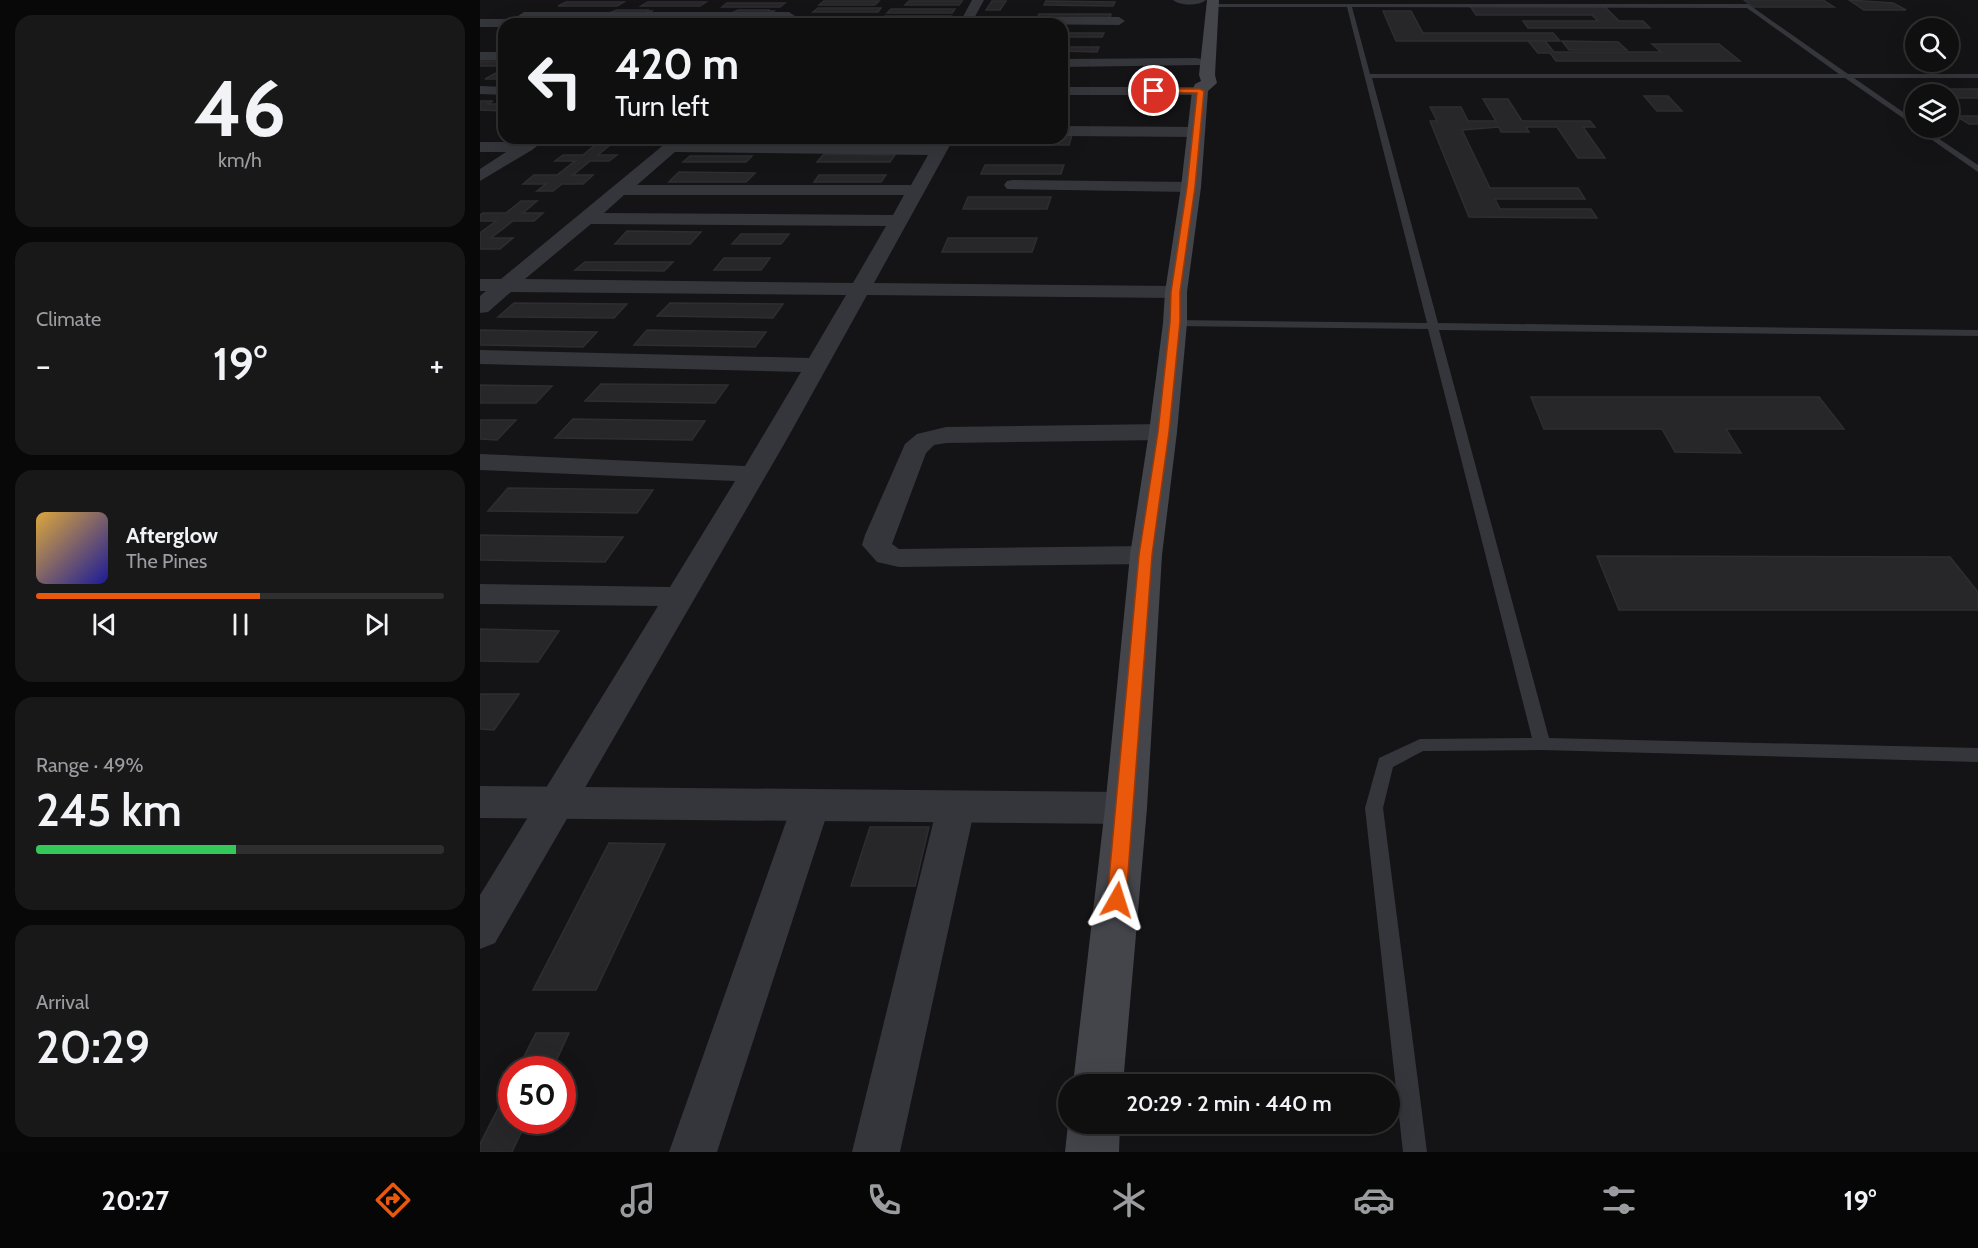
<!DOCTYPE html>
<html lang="en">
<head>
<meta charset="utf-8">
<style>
	body { margin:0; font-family:Cabin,sans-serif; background:#181819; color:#f1f3f6; height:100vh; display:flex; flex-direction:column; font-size:22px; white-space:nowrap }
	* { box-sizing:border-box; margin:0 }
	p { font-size:20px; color:#9b9c9f }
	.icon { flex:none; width:33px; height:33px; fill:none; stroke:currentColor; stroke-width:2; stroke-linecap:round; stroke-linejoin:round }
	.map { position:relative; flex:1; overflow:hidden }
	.side { display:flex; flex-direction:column; gap:15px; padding:15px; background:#080809; width:480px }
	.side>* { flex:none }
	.banner { position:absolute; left:18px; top:18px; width:570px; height:126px; border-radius:18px; box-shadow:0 6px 24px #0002,0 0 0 2px #2f2f30; background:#0f0f10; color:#f1f3f6; overflow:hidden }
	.buttons { position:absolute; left:1425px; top:18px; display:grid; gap:12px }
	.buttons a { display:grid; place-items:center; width:54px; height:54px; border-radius:50%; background:#0f0f10; box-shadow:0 6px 24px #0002,0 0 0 2px #2f2f30; font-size:30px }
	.speed { position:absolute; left:18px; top:1056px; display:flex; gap:12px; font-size:30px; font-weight:700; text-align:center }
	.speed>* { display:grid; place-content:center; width:78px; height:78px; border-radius:50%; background:#0f0f10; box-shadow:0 6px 24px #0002,0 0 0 2px #2f2f30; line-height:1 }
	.speed .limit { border:9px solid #d22; background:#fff; color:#111 }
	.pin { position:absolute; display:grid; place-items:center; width:51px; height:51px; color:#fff; margin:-26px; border:3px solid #fff; border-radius:50%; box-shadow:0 2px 6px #0007 }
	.me { position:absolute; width:66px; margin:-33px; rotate:6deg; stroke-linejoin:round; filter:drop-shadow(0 0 4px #0008) }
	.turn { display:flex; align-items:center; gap:21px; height:126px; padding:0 18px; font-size:27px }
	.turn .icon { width:78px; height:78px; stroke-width:2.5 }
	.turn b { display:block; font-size:42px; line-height:51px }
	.big { font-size:45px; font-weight:600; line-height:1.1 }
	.side .tile { flex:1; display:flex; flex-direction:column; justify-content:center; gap:9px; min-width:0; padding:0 21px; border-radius:18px; background:#181819 }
	.side .dial { align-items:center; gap:0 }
	.dial b { font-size:78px; line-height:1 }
	.song { display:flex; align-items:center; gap:18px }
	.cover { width:72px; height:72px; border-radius:9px; background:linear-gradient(135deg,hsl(40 70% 55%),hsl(240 70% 35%)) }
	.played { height:6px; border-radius:3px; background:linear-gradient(90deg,#ea580c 55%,#2f2f30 55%) }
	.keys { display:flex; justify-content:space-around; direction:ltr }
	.heat { display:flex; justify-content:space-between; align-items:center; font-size:33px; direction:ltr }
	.charge { height:9px; border-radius:4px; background:linear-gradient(90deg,#34c759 49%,#2f2f30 0) }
	.trip { position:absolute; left:578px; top:1074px; width:342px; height:60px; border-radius:30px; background:#0f0f10; box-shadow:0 6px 24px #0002,0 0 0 2px #2f2f30; font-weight:600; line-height:60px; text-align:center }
	.menu { display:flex; height:96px; justify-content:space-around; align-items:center; background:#060606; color:#9b9c9f }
	.menu .icon { width:42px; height:42px }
	.menu .on { color:#ea580c }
	.menu b { font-size:27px; color:#f1f3f6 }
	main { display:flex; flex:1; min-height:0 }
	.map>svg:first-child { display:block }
	.building { fill:#27272a; stroke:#2e2e32; stroke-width:1.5 }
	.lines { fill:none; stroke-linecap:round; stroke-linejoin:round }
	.service { fill:#35363b; fill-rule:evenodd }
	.minor { fill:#35363b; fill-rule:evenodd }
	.tertiary { fill:#35363b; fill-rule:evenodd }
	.secondary { fill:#43454b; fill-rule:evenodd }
	.route { fill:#ea580c; stroke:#983908; stroke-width:1.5 }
</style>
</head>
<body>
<main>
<section class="side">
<div class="tile dial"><b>46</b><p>km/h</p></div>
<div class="tile"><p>Climate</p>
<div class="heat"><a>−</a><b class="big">19°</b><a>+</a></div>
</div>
<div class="tile">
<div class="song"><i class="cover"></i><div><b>Afterglow</b><p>The Pines</p></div></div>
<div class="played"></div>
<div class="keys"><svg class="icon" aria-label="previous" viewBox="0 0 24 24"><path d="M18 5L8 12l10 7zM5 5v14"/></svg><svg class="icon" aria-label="pause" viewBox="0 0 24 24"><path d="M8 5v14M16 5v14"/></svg><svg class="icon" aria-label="next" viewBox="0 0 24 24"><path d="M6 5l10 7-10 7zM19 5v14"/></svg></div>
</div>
<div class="tile"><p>Range · 49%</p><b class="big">245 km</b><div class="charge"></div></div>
<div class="tile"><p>Arrival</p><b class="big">20:29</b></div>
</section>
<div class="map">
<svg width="1498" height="1152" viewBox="0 0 1498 1152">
	<rect width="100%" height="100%" fill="#141416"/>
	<!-- building -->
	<g class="building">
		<path d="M1264,0h79l11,7h-81z"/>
		<path d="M1369,0l44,3 13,7h-42z"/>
		<path d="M344,1h55l-4,4h-56z"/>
		<path d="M429,1h53l-3,4h-54z"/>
		<path d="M512,1h14l-6,9h-14z"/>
		<path d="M566,1l69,1 -2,4 -69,-1z"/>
		<path d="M86,2h58l-7,4h-59z"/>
		<path d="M168,2h58l-6,4h-59z"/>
		<path d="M247,3h58l-5,4h-58z"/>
		<path d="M990,6h134l15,15h24l7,7h-122l-5,-7h75l-6,-6h-116z"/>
		<path d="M338,8h63l-3,4h-65z"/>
		<path d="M411,9h64l-3,4h-65z"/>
		<path d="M137,10h31l-1,1h5l-4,3h-41z"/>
		<path d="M258,10h32l-2,1h6l-4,3h-40z"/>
		<path d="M903,11h28l12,22h130l7,8h-164z"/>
		<path d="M559,14h72l-1,5h-73z"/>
		<path d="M405,16h66l-4,5h-66z"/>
		<path d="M327,17h66l-3,4 -67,-1z"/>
		<path d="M52,21h32l-2,1h6l-4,2h-41z"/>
		<path d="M116,21h32l-2,1h6l-3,2h-42z"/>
		<path d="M180,21h32l-1,1h5l-44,2z"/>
		<path d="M246,21h33l-2,1h6l-2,2h-42z"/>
		<path d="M582,33h42l-2,4h-40z"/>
		<path d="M1048,41h17l9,11h107l-9,-8h67l21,17h-184l-6,-8h-12z"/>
		<path d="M1082,41l56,1 9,8h-58z"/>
		<path d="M582,47h37l-2,5 -35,-1z"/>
		<rect x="0" y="61" width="24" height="5"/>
		<path d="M16,73h8v6h-19z"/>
		<path d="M1437,89h61v9h-30v-4h-23z"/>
		<path d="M1164,96h24l14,15h-25z"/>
		<path d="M1003,99h25l14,22h68l5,6h-12l22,31h-27l-21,-31h-31l3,5h-28l-2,-5 -37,3 28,58h88l7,11h-90l5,10h91l6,9 -128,-1 -39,-96h7l-7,-14h31l7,14h28z"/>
		<path d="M0,101h13l-6,3h17v7l-24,-1z"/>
		<path d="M1476,116h22v8h-9z"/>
		<path d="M582,135h10l-3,10 -95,-1 3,-6h85z"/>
		<path d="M115,145h15l-12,10h19l-8,6h-19l-17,14h20l-10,9h-21l-9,7h-16l9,-7h-23l11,-9h23l18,-14h-20l8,-6h20z"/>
		<path d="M344,154l71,1 -5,7h-73z"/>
		<path d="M210,156h62l-6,6h-63z"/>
		<path d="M505,165h79l-3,9h-80z"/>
		<path d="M199,172l76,1 -9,9h-77z"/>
		<path d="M339,175h67l-5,7h-67z"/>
		<path d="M488,197h83l-4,12h-84z"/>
		<path d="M41,201h16l-14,12h20l-9,8h-21l-22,17h22l-13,11h-20v-16l16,-12h-16v-6l3,-2h23z"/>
		<path d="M147,231l74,1 -11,12h-75z"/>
		<path d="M261,234h48l-8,10h-49z"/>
		<path d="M468,238h89l-5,14h-90z"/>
		<path d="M244,258h46l-9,12h-47z"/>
		<path d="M105,262h88l-9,9 -89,-1z"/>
		<path d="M34,303l113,1 -13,14 -116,-1z"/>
		<path d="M190,303l113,1 -10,14 -116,-2z"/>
		<path d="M0,330l117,2 -14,15 -103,-2z"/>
		<path d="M167,330l119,2 -11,15 -121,-2z"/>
		<path d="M121,384l127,1 -13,18 -130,-2z"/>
		<path d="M0,385l72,1 -16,17h-56z"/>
		<path d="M1051,397h288l25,32h-118l15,24 -66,-1 -13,-23h-118z"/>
		<path d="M93,419l132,2 -13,19 -137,-2z"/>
		<path d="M0,420h36l-19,20 -17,-1z"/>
		<path d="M28,488l145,2 -16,23 -149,-2z"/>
		<path d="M0,535l143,2 -18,25 -125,-2z"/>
		<path d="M1117,556l353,1 28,35v18h-359z"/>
		<path d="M0,629l79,2 -21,31 -58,-1z"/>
		<path d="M0,694h39l-25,36 -14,-1z"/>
		<path d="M390,827h59l-14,59h-64z"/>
		<path d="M129,843l56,1 -69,146h-63z"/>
		<path d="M56,1033h33l-17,37h-35z"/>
		<path d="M32,1081v39h15l-15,32h-32v-8z"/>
	</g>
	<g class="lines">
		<!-- service -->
		<g class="service">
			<path d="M731,4h537l100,70h130v4h-124l62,43v6l-71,-49h-473l66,245 540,7v6l-539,-6 110,408 429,10v14l-436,-12 -119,1 -30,16 -10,41 44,344h-24l-38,-344 14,-50 41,-19 112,-1 -104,-409 -253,-3 -5,-3 5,-3 252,3 -80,-316h-134zM872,7l395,1 92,66h-469z"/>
			<path d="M1435,128h8l55,37v7z"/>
		</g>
		<!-- minor -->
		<g class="minor">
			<path d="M492,0h12l-13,24h-12z"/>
			<path d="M693,0h33c-7,6 -26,6 -33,0z"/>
			<path d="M44,12h265l6,4 -5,3 93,1 6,4h-114l4,-4 -259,-1 -2,-3z"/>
			<path d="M532,17h107l6,4 -6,4 -111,-1 -2,-3z"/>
			<path d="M0,19h30l6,4 -12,1v3h-24z"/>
			<rect x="0" y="52" width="24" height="8"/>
			<path d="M716,58l5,1 2,3 -2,3 -139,2v-8z"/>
			<path d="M0,86l24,1v8l-24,-1z"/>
			<path d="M582,87h138l7,4 -7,4h-138z"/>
			<path d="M582,126l135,1 8,5 -8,5 -135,-1z"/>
			<path d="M48,138h19l-15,12 -52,31v-12l26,-17h-26v-10h42z"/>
			<path d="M192,138h18l-3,4 247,3 4,-7h16l-80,145 302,3 7,2 3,4 -3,4 -7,2 -309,-3 -80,144 -292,504 -15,6v-54l178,-289 -178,-2v-20l190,3 65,-106 -255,-11v-16l265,12 56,-94 -321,-8v-14l329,8 37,-63 -335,-3 -23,20 -8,1v-17l6,-5h-6v-12h21zM195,152l253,3 -17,30h-274zM144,195h280l-11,20 -289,-2zM111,224l295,2 -33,57 -328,-4z"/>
			<path d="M533,180l178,2 6,1 3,4 -3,4 -6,1 -184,-3 -3,-4 3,-4z"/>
			<path d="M683,424l9,3 4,5 -4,5 -9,3 -217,3 -12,2 -8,8 -34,91 7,5 247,-3 10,3 5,6 -5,6 -10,3 -247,3 -22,-5 -15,-17 3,-10 40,-91 12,-10 29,-7z"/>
			<path d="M331,791l13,4 6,10 -113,347h-48l123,-347 6,-10z"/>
			<path d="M476,793l13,4 6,10 -75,345h-48l85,-345 6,-10z"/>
		</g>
		<!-- tertiary -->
		<path class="tertiary" d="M0,786l646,6 15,5 6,11 -6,11 -15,5 -646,-6z"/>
		<!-- secondary -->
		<g class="secondary">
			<path d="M727,0h12l-4,75 2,8 -9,8 -7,96 -14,105v31l-10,109 -15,123 -15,253 -24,276h-50l32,-276 25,-253 19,-123 14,-109 2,-31 16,-105 11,-96 3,-7 6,-3 -2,-6z"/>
			<path d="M588,1124h52l-1,28h-54z"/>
		</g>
	</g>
	<!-- route -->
	<path class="route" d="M674,89h46l4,2 -9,96 -15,105v30l-11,110 -17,123 -26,345 -3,6 -6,2 -7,-2 -3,-6 32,-345 19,-123 12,-110 1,-30 16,-105 10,-94 -45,-1z"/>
</svg>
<div class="buttons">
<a><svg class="icon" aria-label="search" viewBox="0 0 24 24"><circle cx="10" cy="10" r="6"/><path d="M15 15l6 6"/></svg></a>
<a><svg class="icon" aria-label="layers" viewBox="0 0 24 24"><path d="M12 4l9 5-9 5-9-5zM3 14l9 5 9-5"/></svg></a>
</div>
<div class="speed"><div class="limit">50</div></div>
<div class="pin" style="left:674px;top:91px;background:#d93025"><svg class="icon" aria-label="arrive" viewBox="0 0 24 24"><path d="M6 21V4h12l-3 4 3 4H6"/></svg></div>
<svg class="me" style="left:637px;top:900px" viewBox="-20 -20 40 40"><path d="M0-17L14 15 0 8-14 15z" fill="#ea580c" stroke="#fff" stroke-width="4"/></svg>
<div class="trip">20:29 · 2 min · 440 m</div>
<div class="banner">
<div class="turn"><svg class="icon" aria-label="left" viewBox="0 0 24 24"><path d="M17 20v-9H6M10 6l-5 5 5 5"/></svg><div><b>420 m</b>Turn left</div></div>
</div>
</div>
</main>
<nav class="menu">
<b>20:27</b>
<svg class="icon on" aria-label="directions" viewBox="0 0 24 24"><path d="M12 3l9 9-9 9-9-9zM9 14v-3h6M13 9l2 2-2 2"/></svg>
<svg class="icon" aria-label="music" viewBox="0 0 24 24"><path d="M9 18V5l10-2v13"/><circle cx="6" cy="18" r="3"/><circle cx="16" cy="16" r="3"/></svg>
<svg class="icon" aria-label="phone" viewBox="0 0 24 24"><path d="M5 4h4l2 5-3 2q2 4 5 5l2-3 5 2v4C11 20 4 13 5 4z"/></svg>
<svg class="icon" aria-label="climate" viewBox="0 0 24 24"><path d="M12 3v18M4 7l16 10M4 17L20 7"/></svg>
<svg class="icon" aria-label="car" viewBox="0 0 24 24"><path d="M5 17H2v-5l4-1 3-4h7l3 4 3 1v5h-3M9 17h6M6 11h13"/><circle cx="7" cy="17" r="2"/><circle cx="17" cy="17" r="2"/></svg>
<svg class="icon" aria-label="filters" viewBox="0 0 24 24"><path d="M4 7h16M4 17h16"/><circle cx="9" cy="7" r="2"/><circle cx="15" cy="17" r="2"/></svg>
<b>19°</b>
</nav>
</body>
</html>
